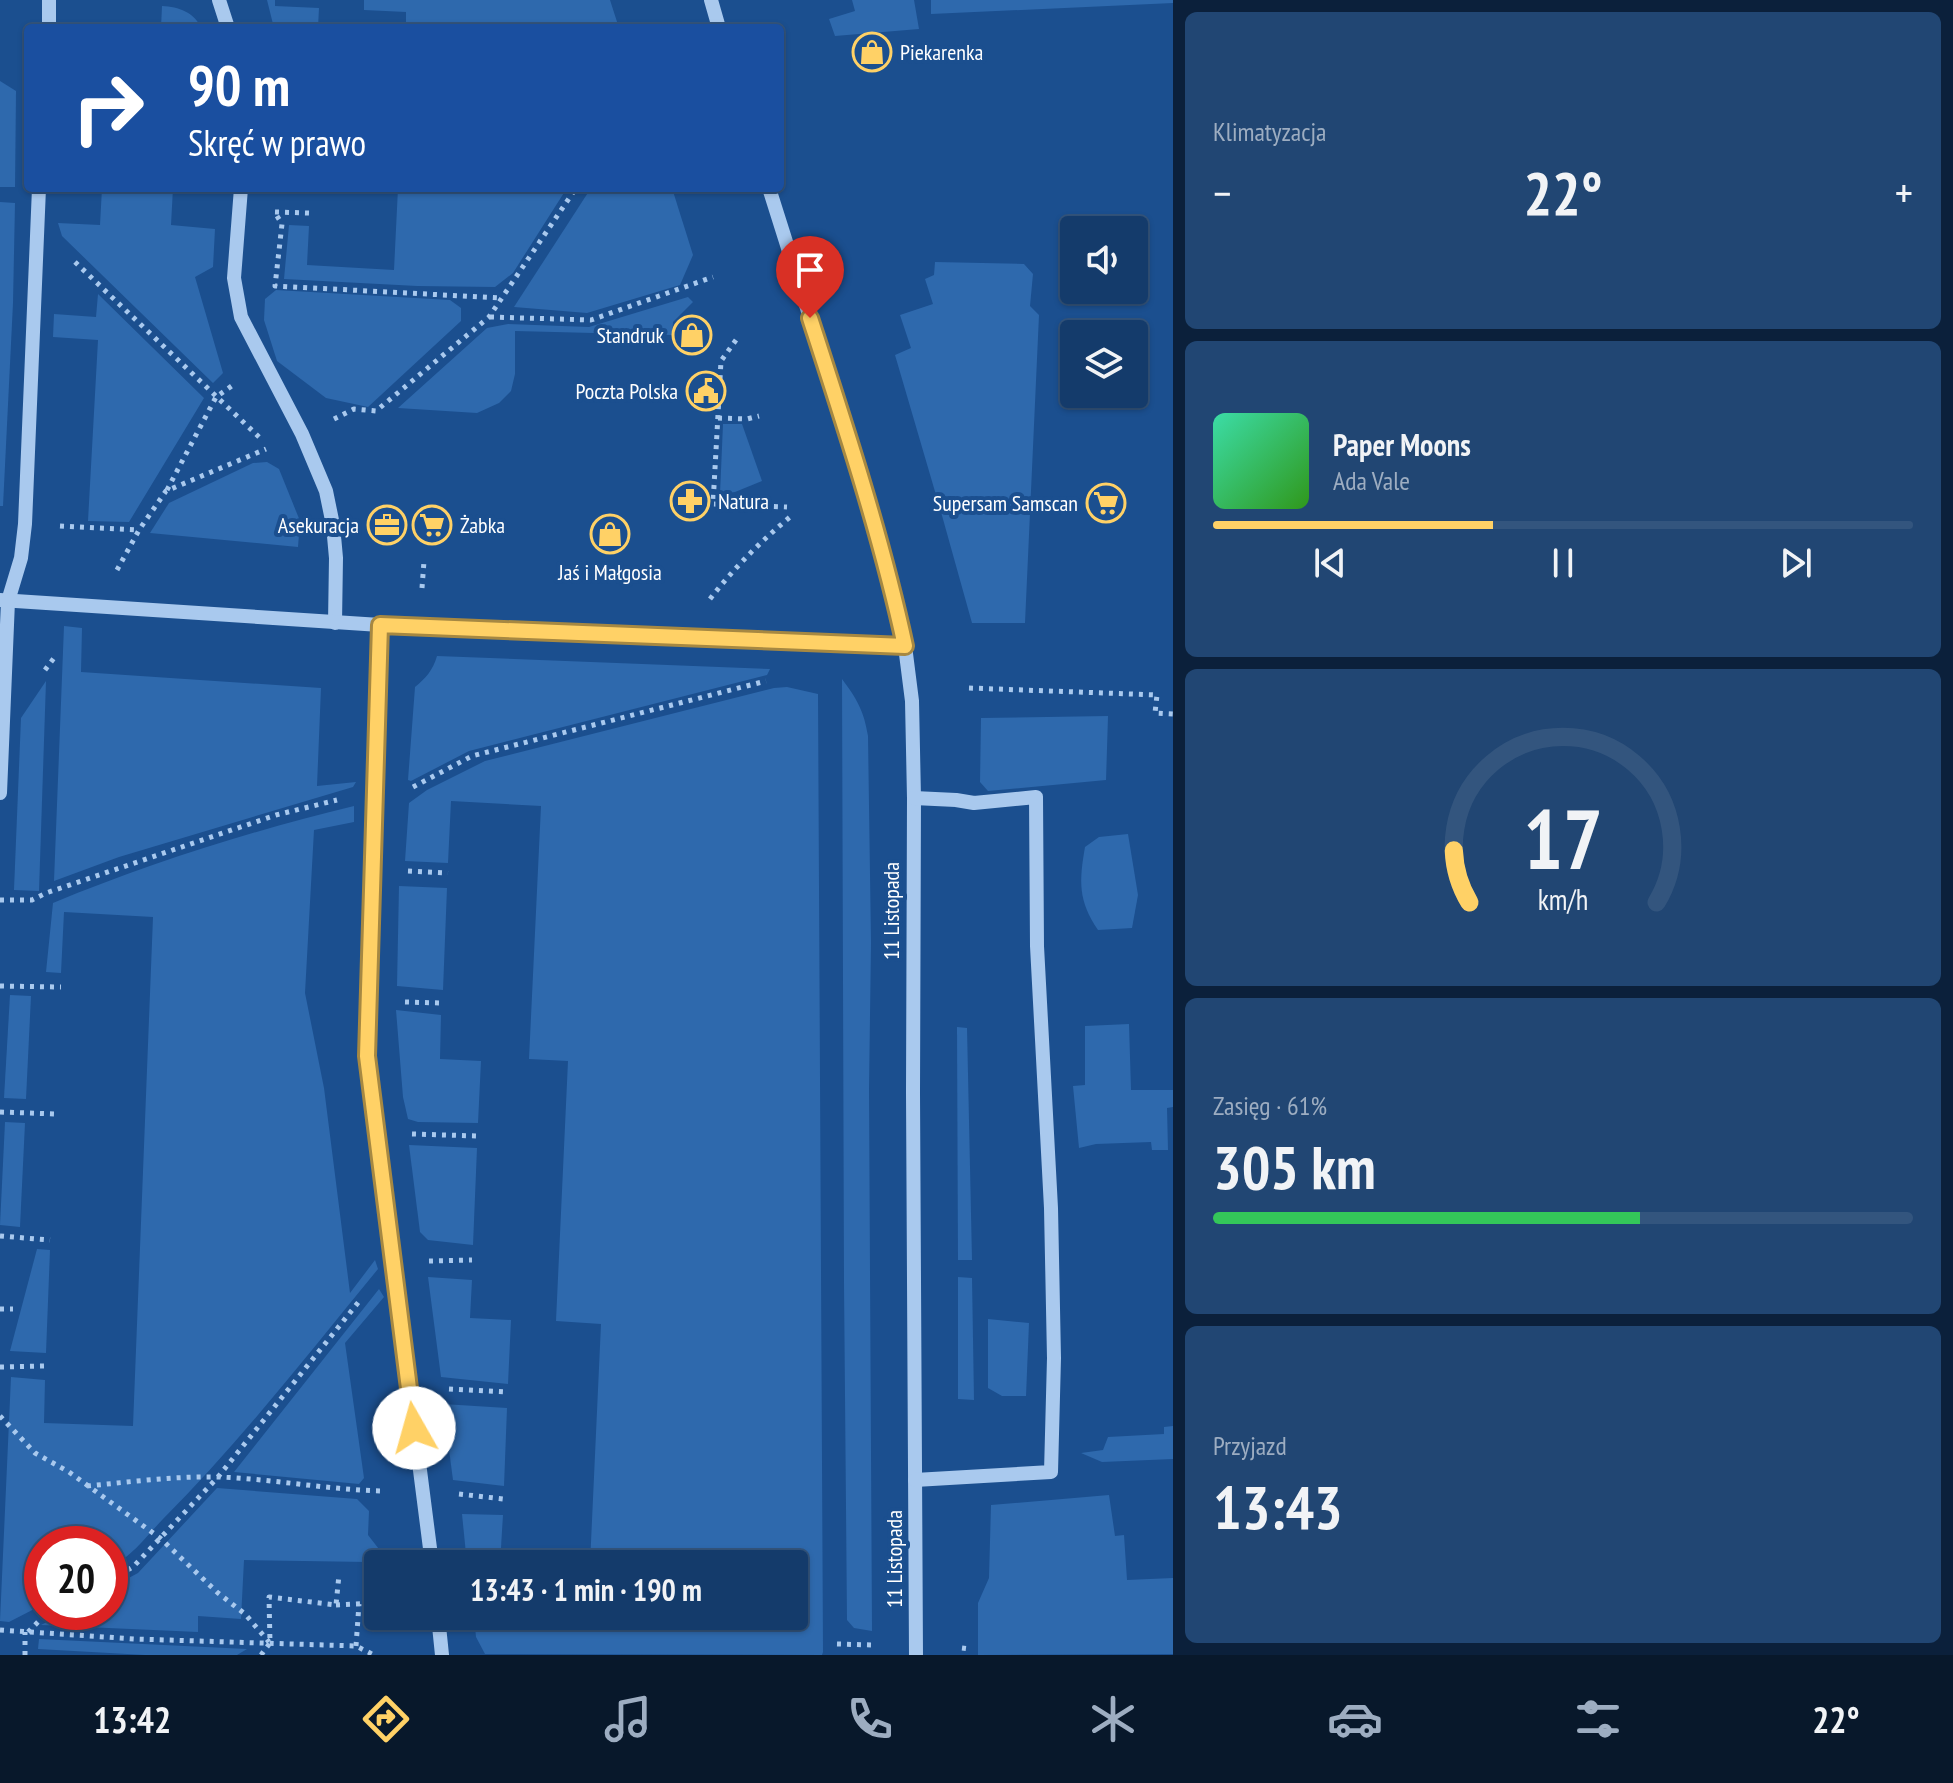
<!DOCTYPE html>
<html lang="pl">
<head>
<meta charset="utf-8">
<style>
	body { margin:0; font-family:"PT Sans Narrow",sans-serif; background:#214673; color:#f1f3f6; height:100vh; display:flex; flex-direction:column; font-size:30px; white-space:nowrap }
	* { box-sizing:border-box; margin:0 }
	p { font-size:26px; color:#9dadc1 }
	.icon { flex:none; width:44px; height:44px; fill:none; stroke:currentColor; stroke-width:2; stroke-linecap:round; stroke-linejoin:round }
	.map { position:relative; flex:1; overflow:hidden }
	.sheet { display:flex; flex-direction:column; gap:12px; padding:12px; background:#0b203b; width:780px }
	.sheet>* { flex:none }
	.banner { position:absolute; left:24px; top:24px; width:760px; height:168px; border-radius:8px; box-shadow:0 2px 6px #0004,0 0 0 2px #33557e; background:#1a4fa0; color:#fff; overflow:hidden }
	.tools { position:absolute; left:1060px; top:216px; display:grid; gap:16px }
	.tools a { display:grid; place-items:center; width:88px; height:88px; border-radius:8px; background:#143b6b; box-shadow:0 2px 6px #0004,0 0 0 2px #33557e; font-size:40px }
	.speed { position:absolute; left:24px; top:1526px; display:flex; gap:16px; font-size:40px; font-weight:700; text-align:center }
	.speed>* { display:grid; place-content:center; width:104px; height:104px; border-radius:50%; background:#143b6b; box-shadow:0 2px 6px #0004,0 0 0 2px #33557e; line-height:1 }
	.speed .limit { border:12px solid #d22; background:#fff; color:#111 }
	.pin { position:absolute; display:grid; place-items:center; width:68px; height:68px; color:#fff; margin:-82px -34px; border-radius:50% 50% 50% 0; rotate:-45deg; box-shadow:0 0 8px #0007 }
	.pin .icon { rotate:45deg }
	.me { position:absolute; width:88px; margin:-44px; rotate:353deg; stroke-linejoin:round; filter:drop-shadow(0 0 6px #0008) }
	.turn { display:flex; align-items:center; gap:28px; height:168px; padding:0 32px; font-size:36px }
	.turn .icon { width:104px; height:104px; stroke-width:2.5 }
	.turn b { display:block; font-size:56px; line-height:68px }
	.big { font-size:60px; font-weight:600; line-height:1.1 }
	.sheet .tile { flex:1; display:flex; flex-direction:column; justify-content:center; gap:12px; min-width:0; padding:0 28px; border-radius:12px; background:#214673 }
	.sheet .dial { align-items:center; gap:0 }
	.dial svg { height:208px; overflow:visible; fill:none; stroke:#33557e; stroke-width:7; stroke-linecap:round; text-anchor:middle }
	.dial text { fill:#f1f3f6; stroke:none }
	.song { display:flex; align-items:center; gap:24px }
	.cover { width:96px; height:96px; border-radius:12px; background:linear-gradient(135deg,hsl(160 70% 55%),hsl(110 70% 35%)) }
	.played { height:8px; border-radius:4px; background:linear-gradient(90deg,#ffd166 40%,#33557e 40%) }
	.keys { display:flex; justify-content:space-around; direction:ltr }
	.heat { display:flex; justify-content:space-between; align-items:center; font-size:44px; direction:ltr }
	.charge { height:12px; border-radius:6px; background:linear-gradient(90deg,#34c759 61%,#33557e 0) }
	.trip { position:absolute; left:364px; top:1550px; width:444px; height:80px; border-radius:8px; background:#143b6b; box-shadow:0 2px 6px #0004,0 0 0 2px #33557e; font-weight:600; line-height:80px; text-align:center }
	.menu { display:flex; height:128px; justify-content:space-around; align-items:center; background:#08182b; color:#9dadc1 }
	.menu .icon { width:56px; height:56px }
	.menu .on { color:#ffd166 }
	.menu b { font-size:36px; color:#f1f3f6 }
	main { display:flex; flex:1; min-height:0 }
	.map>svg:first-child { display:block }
	.green { fill:#2e69ad }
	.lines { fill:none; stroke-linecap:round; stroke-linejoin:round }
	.path { stroke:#a9c9ee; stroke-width:5; stroke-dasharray:4 6; stroke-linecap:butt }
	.minor { stroke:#a9c9ee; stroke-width:14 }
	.route-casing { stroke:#a68842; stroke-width:20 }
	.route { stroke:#ffd166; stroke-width:14 }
	.labels { text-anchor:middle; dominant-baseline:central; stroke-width:8; stroke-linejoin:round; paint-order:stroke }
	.poi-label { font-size:22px; fill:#fff; stroke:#1b4f8f; text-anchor:end }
	.street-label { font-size:22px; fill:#fff; stroke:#1b4f8f }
</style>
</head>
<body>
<main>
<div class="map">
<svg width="1173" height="1655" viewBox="0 0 1173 1655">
	<rect width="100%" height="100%" fill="#1b4f8f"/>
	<!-- green -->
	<g class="green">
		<path d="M267,0h8v6l44,2 -1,20h-44z"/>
		<path d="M364,0h246l9,28h-213v-16l-42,-2z"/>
		<path d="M852,0h62l5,29 -84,7 -6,-17 26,-8z"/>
		<path d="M931,0h242v3l-242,11z"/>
		<path d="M162,6c17,1 32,6 39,22h-40z"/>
		<path d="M0,81l16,10 -1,96h-15z"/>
		<path d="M102,188h71l-2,37 44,4 -2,38 -18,10 28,96 -10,10 -151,-147 -4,-13 42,2z"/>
		<path d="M398,188h169l-54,85 -18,14 -78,-1 -133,-7 5,-54 20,1 -2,39 87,5z"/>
		<path d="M591,188h81l21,67 -13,30 -93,28 -73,-6z"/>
		<path d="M0,202l15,1 -2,100 -10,203h-3z"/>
		<path d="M935,262l89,2 9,10 -3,32 9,9 -14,308h-53l-31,-111 -46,-157 16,-7 -11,-33 33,-11 -8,-25 9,-4z"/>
		<path d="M276,290l174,10 11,8v13l-93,86 -42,-9 -49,-37 -13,-41 1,-21z"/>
		<path d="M98,294l106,104 -75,124 -41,-1 10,-181 -45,-3 1,-23 42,3z"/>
		<path d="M688,297l5,5 -20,20 -1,13 -157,-4v43l-4,17 -12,12 -22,10 -79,-5 89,-80 21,-4 81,3z"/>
		<path d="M723,424h19l20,57 -27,11 -15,2z"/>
		<path d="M267,462l12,7 21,52 -2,26 -148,-14 19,-30 84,-40z"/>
		<path d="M64,626l18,2 -1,44 240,16 -4,98 39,-4 -3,5 -234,70 -65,24z"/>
		<path d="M437,656l333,13 -3,6 -298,76 -58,30 -3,-1 7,-93c11,-9 18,-17 22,-31z"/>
		<path d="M842,679c15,20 22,32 26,57l3,207 -2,146 3,542 -18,-3 -7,-8 -3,-337z"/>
		<path d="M46,681l-7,210 -25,-1 7,-172z"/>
		<path d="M787,687l31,7 5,958 -1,3 -337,-1 -9,-17 -2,-21h56l1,3 55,4 2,-7h206v-52h-204l11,-240 -45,-3 12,-260 -39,-2 12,-253 -90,-5 -3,62 -43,-2 4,-58 18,-13 58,-29 289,-73z"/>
		<path d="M1108,716l-2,64 -118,11 -8,-9 1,-64z"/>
		<path d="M354,806v16l-40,8 -9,163 19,95 26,205 25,-33 3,9c-70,85 -137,172 -215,250 -18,19 -30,36 -53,49v-24h-68v61l-33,17 -9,-1 11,-244 34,3 -1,43 89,3 20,-509 -89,-5 -3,61 -15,-1 7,-69c97,-40 198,-72 301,-97z"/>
		<path d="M1128,834l10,61 -6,33 -34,2c-20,-29 -19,-49 -13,-83l14,-10z"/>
		<path d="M399,886l48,2 -4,102 -46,-4z"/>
		<path d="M10,995l21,1 -5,103 -22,-1z"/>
		<path d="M396,1010l45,5 -1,44 41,2 -3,62 -60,-1 -10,-3 -5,-22z"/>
		<path d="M1129,1024l2,66h42v17l-6,1 1,42h-16l-1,-8 -55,2 -17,4 -6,-62 12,-1v-59z"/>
		<path d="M957,1027l10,1 5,232h-14z"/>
		<path d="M5,1122l20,1 -5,104 -20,-2z"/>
		<path d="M409,1145l68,3 -4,97 -45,-5 -8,-8z"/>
		<path d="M37,1249l13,1 -4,103 -36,-2z"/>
		<path d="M428,1277l44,3 -2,38 41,2 -3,64 -67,-7z"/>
		<path d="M958,1277l14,1 2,122 -16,-1z"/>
		<path d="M379,1289l5,8 -39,46 19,135 -5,6 -125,-12z"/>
		<path d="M988,1319l41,4 -3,73h-24l-14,-8z"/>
		<path d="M443,1404l64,4 -3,78 -51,-6z"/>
		<path d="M1173,1426v33l-71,3 -21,-9 22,-3 5,-13 56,-3v-7z"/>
		<path d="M217,1488l140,11 12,12 -1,24 14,18 1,11h-5v30l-8,2 -2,-34 -124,-2 -3,59 -43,-3v16l-157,-7 25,-13h44v-24l28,-15z"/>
		<path d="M1109,1495l6,41 9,-1 3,45 46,-2v76l-195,1v-52l11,-25 2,-73z"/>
		<path d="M462,1514l41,1 -3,49h-33z"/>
		<path d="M39,1639l208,10 -10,6h-92l-107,-6z"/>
	</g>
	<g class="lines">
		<!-- path -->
		<g class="path">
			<path d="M275,212l34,1"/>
			<path d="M277,216l5,8 -7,62 226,12"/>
			<path d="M75,262l184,175"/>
			<path d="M490,317l101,3 122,-43"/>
			<path d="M736,340l-15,21 -8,143 74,3"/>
			<path d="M718,418l29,1 12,-3"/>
			<path d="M334,419l20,-10 22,2 113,-94 87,-129"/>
			<path d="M167,490l49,-93 17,-12"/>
			<path d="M60,526l79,4"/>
			<path d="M117,570l22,-40 27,-39 100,-42"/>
			<path d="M422,588l2,-27"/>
			<path d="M710,599c24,-31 50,-57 80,-82"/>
			<path d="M45,670l9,-12"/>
			<path d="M969,688l188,7 -2,18 18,1"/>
			<path d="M413,787l59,-31 294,-75"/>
			<path d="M408,871l40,2"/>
			<path d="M0,900h32l14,-7 230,-78 61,-15"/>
			<path d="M0,986l61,1"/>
			<path d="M405,1002l37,1"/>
			<path d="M0,1112l56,2"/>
			<path d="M412,1134l66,2"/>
			<path d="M0,1236l50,4"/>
			<path d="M429,1261l43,-1"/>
			<path d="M0,1309h13"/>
			<path d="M0,1367l45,-1"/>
			<path d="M449,1389l59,3"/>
			<path d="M0,1416l35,37 34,19 91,66 58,55 27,21 24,28"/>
			<path d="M87,1486c43,-4 87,-10 131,-9 56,2 111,13 167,14"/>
			<path d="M459,1494l44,5"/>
			<path d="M110,1580l23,-13 85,-90 143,-178"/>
			<path d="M336,1605l42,-2"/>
			<path d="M0,1630l135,9 221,7 18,9"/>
			<path d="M28,1632l13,-13 13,-7"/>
			<path d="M837,1644l36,1"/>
			<path d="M356,1646l3,-42"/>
			<path d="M962,1648l8,1"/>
			<path d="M25,1655v-23"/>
			<path d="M261,1655l9,-12 -1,-46 67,8 3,-30"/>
		</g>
		<!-- minor -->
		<g class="minor">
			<path d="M49,0v28"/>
			<path d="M219,0l9,28"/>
			<path d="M711,0l8,28"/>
			<path d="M241,188l-7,90 7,39 61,117 24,57 7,34 3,33 -1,65"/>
			<path d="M769,188l79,250 47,160 10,48 7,55 2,97 -1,295 3,562"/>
			<path d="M0,600l380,25 525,21"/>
			<path d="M380,625l-13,431 65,508"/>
			<path d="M0,793l8,-192 13,-43 4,-34 14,-336"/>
			<path d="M914,798l42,2 18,3 62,-6 1,149 14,262 3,150 -3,114 -136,8"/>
			<path d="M438,1616l4,39"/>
		</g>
	</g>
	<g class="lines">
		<defs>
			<path id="route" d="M414,1428l-47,-372 13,-431 525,21c-24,-111 -60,-220 -95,-328"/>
		</defs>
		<!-- route casing -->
		<use href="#route" class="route-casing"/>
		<!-- route -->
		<use href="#route" class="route"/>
	</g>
	<!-- icons -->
	<defs>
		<symbol id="shop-ring" viewBox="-11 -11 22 22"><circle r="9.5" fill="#1b4f8f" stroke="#ffd166" stroke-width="1.5"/><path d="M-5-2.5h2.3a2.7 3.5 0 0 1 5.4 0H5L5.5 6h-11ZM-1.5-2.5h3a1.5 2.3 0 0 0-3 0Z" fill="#ffd166"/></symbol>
		<symbol id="civic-ring" viewBox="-11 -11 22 22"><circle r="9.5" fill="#1b4f8f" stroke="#ffd166" stroke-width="1.5"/><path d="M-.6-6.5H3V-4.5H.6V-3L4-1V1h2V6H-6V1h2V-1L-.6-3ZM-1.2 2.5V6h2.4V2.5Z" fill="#ffd166"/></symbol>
		<symbol id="pharmacy-ring" viewBox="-11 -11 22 22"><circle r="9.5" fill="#1b4f8f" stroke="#ffd166" stroke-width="1.5"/><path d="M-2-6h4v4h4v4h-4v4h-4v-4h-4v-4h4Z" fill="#ffd166"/></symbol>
		<symbol id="supermarket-ring" viewBox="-11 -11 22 22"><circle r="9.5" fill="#1b4f8f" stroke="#ffd166" stroke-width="1.5"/><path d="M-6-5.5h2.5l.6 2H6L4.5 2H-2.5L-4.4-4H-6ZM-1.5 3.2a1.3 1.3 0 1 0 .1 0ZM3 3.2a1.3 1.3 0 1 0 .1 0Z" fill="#ffd166"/></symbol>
		<symbol id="office-ring" viewBox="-11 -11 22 22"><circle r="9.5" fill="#1b4f8f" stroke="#ffd166" stroke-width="1.5"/><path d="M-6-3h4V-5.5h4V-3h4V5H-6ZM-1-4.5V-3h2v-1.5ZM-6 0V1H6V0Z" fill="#ffd166"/></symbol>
	</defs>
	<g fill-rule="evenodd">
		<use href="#shop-ring" x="850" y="30" width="44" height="44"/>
		<use href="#shop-ring" x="670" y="313" width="44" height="44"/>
		<use href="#civic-ring" x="684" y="369" width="44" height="44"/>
		<use href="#pharmacy-ring" x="668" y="479" width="44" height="44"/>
		<use href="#supermarket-ring" x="1084" y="481" width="44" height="44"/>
		<use href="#office-ring" x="365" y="503" width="44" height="44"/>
		<use href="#supermarket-ring" x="410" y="503" width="44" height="44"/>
		<use href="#shop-ring" x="588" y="512" width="44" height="44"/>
	</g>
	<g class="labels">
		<!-- poi labels -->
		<g class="poi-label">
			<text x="900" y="52" text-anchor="start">Piekarenka</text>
			<text x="664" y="335">Standruk</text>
			<text x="678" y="391">Poczta Polska</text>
			<text x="718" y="501" text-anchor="start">Natura</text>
			<text x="1078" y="503">Supersam Samscan</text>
			<text x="359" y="525">Asekuracja</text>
			<text x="460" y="525" text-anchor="start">Żabka</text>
			<text x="610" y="572" text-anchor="middle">Jaś i Małgosia</text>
		</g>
		<!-- street labels -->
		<g class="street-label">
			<text transform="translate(891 911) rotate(-90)">11 Listopada</text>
			<text transform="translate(894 1559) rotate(-90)">11 Listopada</text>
		</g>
	</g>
</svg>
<div class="tools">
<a><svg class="icon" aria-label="sound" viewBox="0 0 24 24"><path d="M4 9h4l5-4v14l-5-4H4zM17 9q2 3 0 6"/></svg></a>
<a><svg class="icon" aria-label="layers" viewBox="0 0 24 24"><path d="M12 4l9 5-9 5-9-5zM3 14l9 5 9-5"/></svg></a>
</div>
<div class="speed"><div class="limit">20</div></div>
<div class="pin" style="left:810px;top:318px;background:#d93025"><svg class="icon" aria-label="arrive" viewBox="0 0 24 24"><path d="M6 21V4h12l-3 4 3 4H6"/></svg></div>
<svg class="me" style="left:414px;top:1428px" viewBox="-20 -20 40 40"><circle r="19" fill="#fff"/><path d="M0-13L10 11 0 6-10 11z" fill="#ffd166"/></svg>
<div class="trip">13:43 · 1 min · 190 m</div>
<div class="banner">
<div class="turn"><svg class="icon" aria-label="right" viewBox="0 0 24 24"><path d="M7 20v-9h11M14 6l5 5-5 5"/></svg><div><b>90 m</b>Skręć w prawo</div></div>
</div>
</div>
<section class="sheet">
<div class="tile"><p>Klimatyzacja</p>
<div class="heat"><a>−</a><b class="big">22°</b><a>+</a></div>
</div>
<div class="tile">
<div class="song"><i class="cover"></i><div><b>Paper Moons</b><p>Ada Vale</p></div></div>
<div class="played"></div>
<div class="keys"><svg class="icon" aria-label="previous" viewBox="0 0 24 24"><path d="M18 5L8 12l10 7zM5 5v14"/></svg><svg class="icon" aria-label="pause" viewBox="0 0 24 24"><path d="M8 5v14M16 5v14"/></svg><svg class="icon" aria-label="next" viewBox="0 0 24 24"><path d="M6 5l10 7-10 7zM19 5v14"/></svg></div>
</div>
<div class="tile dial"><svg viewBox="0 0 100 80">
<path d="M14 69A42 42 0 1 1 86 69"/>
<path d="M14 69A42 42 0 0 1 8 49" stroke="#ffd166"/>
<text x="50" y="56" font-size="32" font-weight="700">17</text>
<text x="50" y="72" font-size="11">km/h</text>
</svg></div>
<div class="tile"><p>Zasięg · 61%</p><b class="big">305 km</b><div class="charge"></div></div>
<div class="tile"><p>Przyjazd</p><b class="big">13:43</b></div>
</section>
</main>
<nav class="menu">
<b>13:42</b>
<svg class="icon on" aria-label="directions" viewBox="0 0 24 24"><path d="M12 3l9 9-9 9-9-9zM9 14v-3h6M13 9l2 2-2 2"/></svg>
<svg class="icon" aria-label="music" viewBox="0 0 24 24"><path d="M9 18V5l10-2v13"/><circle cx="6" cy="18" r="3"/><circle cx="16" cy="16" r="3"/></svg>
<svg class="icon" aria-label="phone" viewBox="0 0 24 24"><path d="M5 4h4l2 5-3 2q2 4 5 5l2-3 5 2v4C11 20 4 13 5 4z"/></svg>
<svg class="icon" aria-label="climate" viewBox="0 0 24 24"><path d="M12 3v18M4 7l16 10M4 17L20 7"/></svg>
<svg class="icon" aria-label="car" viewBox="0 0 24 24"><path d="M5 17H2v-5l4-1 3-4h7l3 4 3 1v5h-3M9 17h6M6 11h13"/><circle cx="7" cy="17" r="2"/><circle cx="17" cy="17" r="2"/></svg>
<svg class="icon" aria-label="filters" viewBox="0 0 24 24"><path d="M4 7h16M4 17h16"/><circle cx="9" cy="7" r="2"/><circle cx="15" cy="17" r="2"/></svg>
<b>22°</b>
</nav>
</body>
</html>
